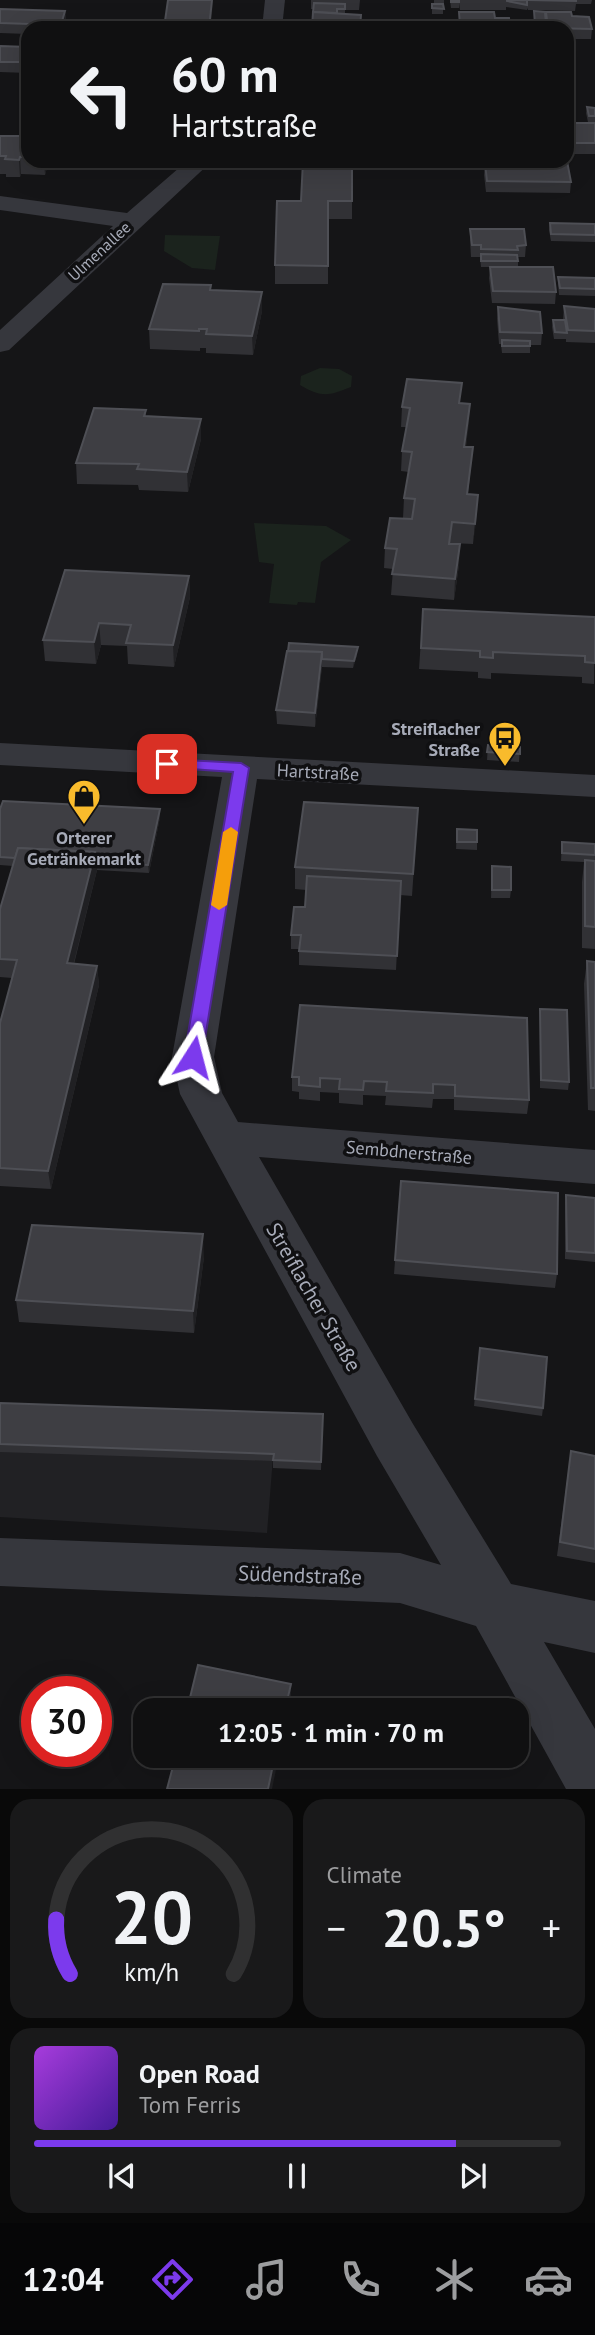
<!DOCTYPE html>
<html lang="en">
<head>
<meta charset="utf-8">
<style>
	body { margin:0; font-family:"PT Sans",sans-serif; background:#19191a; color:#f1f3f6; height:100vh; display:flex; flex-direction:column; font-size:26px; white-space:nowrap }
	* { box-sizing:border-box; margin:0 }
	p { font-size:23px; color:#9c9d9f }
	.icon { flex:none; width:38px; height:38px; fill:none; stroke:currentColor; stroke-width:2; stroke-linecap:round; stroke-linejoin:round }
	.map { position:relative; height:1789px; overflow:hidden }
	.panel { display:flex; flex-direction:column; gap:10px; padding:10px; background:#090909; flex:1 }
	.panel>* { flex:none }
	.top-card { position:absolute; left:21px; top:21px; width:553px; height:147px; border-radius:21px; box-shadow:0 7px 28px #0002,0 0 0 2px #303031; background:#101011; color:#f1f3f6; overflow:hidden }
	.speed { position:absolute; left:21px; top:1676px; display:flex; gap:14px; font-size:35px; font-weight:700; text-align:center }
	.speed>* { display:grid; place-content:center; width:91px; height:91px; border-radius:50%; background:#101011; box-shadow:0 7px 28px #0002,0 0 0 2px #303031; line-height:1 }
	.speed .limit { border:10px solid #d22; background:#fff; color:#111 }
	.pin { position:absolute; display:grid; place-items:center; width:60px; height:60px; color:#fff; margin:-30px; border-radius:14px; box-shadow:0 4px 10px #0006 }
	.me { position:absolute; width:77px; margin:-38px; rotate:9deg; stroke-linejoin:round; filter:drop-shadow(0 0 5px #0008) }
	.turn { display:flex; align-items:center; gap:24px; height:147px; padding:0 35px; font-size:32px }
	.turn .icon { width:91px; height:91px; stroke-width:2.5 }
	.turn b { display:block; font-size:49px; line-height:60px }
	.big { font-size:52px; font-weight:700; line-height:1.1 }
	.panel .card { flex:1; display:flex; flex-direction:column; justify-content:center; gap:10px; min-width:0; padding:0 24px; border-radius:21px; background:#19191a }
	.panel .dial { align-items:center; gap:0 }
	.dial svg { height:182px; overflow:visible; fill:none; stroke:#303031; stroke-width:7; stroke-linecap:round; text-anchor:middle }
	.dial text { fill:#f1f3f6; stroke:none }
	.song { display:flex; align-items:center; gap:21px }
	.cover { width:84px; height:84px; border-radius:10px; background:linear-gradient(135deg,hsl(280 70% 55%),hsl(260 70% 35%)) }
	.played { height:7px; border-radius:4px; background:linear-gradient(90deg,#7c3aed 80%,#303031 80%) }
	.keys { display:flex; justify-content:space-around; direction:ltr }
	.heat { display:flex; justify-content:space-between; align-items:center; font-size:38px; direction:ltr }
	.panel .tiles { flex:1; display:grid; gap:10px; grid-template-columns:1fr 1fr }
	.card:last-child { grid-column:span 2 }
	.trip { position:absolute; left:133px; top:1698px; width:396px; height:70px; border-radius:21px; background:#101011; box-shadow:0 7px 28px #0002,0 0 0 2px #303031; font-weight:700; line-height:70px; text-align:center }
	.dock { display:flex; height:112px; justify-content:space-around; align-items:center; background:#060607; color:#9c9d9f }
	.dock .icon { width:49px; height:49px }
	.dock .selected { color:#7c3aed }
	.dock b { font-size:32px; color:#f1f3f6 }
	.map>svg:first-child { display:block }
	.built { fill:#212124 }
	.green { fill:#1b231d }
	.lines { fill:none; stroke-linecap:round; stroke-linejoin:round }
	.minor { fill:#36373d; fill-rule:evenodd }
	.wall { fill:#313135 }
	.shaded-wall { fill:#202023 }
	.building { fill:#3e3e43; stroke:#4e4f55; stroke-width:2 }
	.route { fill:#7c3aed; stroke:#51269a; stroke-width:2 }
	.slow { fill:#f59e0b }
	.labels { text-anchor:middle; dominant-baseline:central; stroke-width:7; stroke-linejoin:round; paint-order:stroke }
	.far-street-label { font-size:16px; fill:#a7abb8; stroke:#101012 }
	.poi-label { font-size:18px; font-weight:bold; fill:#a7abb8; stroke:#101012; text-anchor:end }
	.street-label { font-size:18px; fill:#a7abb8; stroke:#101012 }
	.near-street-label { font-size:21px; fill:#a7abb8; stroke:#101012 }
</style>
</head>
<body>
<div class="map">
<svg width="595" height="1789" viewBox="0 0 595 1789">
	<rect width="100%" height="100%" fill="#151517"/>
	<!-- built -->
	<path class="built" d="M0,1411l276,8 -9,114 -267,-16z"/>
	<!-- green -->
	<g class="green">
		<path d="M165,235l55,1 -5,34 -23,-2 -28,-17z"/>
		<path d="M320,368l19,1 13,7 -1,11c-23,9 -29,11 -51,-2l1,-9z"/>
		<path d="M254,523l72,3 25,14 -30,22 -6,41 -17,-1 -1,3 -28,-2 5,-39 -15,-2z"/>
	</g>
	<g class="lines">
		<!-- minor -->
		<g class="minor">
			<path d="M265,0h20l-3,28h-20z"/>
			<path d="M187,161h25l-203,189 -9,2v-22l113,-104 -113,-16v-14l127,17z"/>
			<path d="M0,743l595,32v22l-338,-18 -43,278 8,36 16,29 357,28v34l-336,-27 154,267 98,160 84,17v52l-51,-11 51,87v60h-29l-90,-163 -76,-23 -400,-17v-48l400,15 41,12 -64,-109 -197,-362 -8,-37 50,-280 -222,-12z"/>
		</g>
	</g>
	<!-- wall -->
	<g class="wall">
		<path d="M311,0h49l-1,10h-14v4l16,1 -1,13h-48l2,-19h-3z"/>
		<path d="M434,0h10v4l-10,-1z"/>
		<path d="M450,0h142l-1,4h-15l-1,7 -47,-1 -1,-2v2l-21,-3v3h-46l-1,-7v5h-8z"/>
		<rect x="432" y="4" width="11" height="10"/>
		<path d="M0,9l65,2 1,10 -2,7h-36v6l-28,-1z"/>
		<path d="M534,11l38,5 20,13 -1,10h-24v-11h-32z"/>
		<path d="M459,12l36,6h14l1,10h-51z"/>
		<path d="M0,46l28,1v26l-28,-1z"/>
		<path d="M587,107l8,1v14h-7l-2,-9z"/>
		<rect x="567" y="123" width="28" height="31"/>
		<path d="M0,136h28v25h102l-1,4h-30l-1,3h-15l-1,-3 -34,-1 -3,11 -24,-1 -1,3h-14v-3h-6z"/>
		<path d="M352,161v58h-24v65h-53v-19l26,-64z"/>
		<path d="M520,161h47l4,21 -1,11 -84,-1 -2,-17 1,-12 35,1z"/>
		<path d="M550,223l45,1v18l-44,-1 -2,-11z"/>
		<path d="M470,229l56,16 -1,12h-7v10l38,25 -1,12 -63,-1 -3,-25 1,-11h-9l-1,-10h-9l-1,-17z"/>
		<path d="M558,277l37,1v18l-36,-1 -1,-11z"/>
		<path d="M564,306l31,3v34l-29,-1v-3h-12l-2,-12 1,-7h10z"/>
		<path d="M498,307l44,26 -1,12h-11v8h-28l-1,-9h-2l-2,-25z"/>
		<path d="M262,311l-9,44 -47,-2v-5h-6v3l-50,-2 -1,-20z"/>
		<path d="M461,404h9l-4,43h7l-5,47 10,1 -5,49 -22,-1 8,22 -5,35 -63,-5 2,-26 -9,-1 1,-20 18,-30 1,-20 5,-26 -8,-1 1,-20 5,-24h-6l1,-20z"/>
		<path d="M146,410v6l55,23 -13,53 -49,-2 -1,-5 -61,-1 -1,-21z"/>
		<path d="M189,576l1,21 -16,70 -46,-3 -1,-18 -26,-1 -5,19 -51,-3 -2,-21z"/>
		<path d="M423,609l172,8 -1,67 -12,-1v-6l-91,-4v6l-13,-1v-6l-59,-3z"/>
		<path d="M287,651l70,4 -4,13 -31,-1 -7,60 -38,-3 -1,-14z"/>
		<path d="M488,745l32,2 -1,15 -32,-2z"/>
		<path d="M418,808l-6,88 -12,-1 -4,75 -97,-5v-16h-8v-14l14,-28 1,-17 -11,-1v-22z"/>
		<path d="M0,809h160v8l-11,56 -52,-3 -23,94 23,2 2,19 -48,204 -51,-3v-163l12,-45 -12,-1v-68l13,-43 -13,-1z"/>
		<path d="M457,829l20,13v8l-21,-1z"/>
		<path d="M562,842l33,2v105l-13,-1v-66l2,-20 -23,-1z"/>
		<path d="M492,866l19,24 -1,8h-19z"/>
		<path d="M587,961l8,1v149l-7,-1 -4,-126z"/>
		<path d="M300,1005l229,95 -2,14 -73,-4v-11h-21l-1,9 -47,-3 1,-9 -23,-1v10l-24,-2v-10l-19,-1v9l-21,-2v-7l-7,-1v-14z"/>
		<path d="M540,1009l29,73 -1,8 -28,-2z"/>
		<path d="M401,1181l156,93 -2,14 -161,-14z"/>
		<path d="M566,1195l29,3v64l-30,-3v-56z"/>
		<path d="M204,1257l-10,76 -175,-11 -3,-22z"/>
		<path d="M480,1348l63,60 -1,8 -68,-10z"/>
		<path d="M0,1403l323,11 -2,56 -48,-2v-7l-273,-9z"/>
		<path d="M595,1456v107l-38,-7 12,-91z"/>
	</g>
	<!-- shaded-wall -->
	<g class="shaded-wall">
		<path d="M212,0h1l-2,28h-2z"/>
		<path d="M65,11l1,10 -2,7h-3v-3z"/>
		<path d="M20,157l1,17 -1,3 -1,-17z"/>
		<path d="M44,161h4v3l-3,11z"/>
		<path d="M262,292v19l-9,44 -1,-19z"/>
		<path d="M470,404l-1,20 -6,43 1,-20z"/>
		<path d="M201,419v20l-13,53 -1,-20z"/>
		<path d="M478,495l-1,20 -4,29 2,-20z"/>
		<path d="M460,544l-1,21 -5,35 1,-21z"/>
		<path d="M189,576l1,21 -16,70 -1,-22z"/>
		<path d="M99,623l2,22 -5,19 -2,-22z"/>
		<path d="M358,647l-1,8 -4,13 1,-7z"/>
		<path d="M322,652v14l-7,61v-14z"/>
		<path d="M160,809v8l-11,56 -1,-8z"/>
		<path d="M95,852l2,18 -28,112 -2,-19z"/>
		<path d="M97,966l2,19 -48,204 -3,-18z"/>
		<path d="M203,1234l1,23 -10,76 -1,-22z"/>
		<path d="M291,1684v17l-2,9h-4z"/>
		<path d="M275,1755h4l-7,34h-4z"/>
	</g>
	<!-- building -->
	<g class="building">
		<path d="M168,0h44l-3,28h-45z"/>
		<rect x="451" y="0" width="8" height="2"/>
		<path d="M507,0h20v5l-20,-4z"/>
		<path d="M528,0h48v1z"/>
		<path d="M314,3l31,1v5h-8v4l-24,-1z"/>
		<path d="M432,4h11l1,5 -12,-1z"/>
		<path d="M0,9l65,2 -4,14 -61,-2z"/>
		<path d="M534,11l11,1 1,12h-11z"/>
		<path d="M313,12l48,3 -1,13h-48z"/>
		<path d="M459,12h35l1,6h14l1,9 -50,-1z"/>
		<path d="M546,12h25l1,4 17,1 3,12 -44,-1z"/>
		<path d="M0,46l28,1v15h-28z"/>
		<path d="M587,107l8,1v8h-6z"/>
		<rect x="567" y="123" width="28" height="20"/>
		<path d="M0,136h28v21h-8l-1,3 -14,-1 1,-3h-6z"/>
		<path d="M303,161h49v40h-24v65l-53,-1 2,-64h24z"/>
		<path d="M522,161h45l4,21 -84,-1 -2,-18 37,1z"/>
		<path d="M550,223l45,1v11l-44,-1z"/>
		<path d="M470,229h54l2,16 -9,1 1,4 -37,-1v-4h-9z"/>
		<path d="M481,254l36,1 1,6h-37z"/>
		<path d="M490,267h63l3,25 -63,-1z"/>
		<path d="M558,277l37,1v11l-35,-1z"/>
		<path d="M163,284l48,1 -1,5 52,2 -10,44 -46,-2 1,-5h-8v2l-50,-2z"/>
		<path d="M564,306l31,3v22l-27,-1z"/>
		<path d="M498,307l42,5 2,21 -42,-1z"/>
		<path d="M553,320h12l2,13 -12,-1z"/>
		<path d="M502,340l28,1v5h-28z"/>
		<path d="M407,379l55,4 -3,20 11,1 -6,43h9l-6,47 11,1 -3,29 -23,-2 -3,22h11l-5,35 -63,-5 5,-25 -12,-1 5,-30 22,1 3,-20 -11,-1 8,-46 -10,-1 8,-43 -8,-1z"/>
		<path d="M94,408l52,2 -2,6 57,3 -14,53 -50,-3 2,-5 -63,-1z"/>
		<path d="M65,570l124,6 -16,69 -47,-2 5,-18 -32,-2 -5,19 -51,-2z"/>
		<path d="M423,609l172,8v46l-10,-1v-6l-92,-4v6l-13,-1v-6l-59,-3z"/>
		<path d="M289,643l69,4 -4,14 -32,-2v-7l-34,-1z"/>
		<path d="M287,651l35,1 -7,61 -39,-3z"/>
		<path d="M488,745l32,2v7l-33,-2z"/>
		<path d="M3,801l157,8 -12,56 -52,-3 -1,-10 -77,-4 -3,10 -15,-1v-48z"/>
		<path d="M304,802l114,6 -5,66 -118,-7z"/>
		<path d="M457,829l20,1v12h-20z"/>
		<path d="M562,842l33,2v11l-33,-2z"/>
		<path d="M18,848l77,4 -28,111 30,3 -49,205 -48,-3v-145l17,-63 -17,-1v-50z"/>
		<path d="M585,860l10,1v66l-10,-1z"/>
		<path d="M492,866l19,1v23h-19z"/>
		<path d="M307,876l94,5 -4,75 -98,-5 2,-16h-10l3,-28h11z"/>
		<path d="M587,961l8,1v126h-4z"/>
		<path d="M300,1005l227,13 2,82 -74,-4v-11l-22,-1v9l-47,-2 1,-9 -23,-1 -1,9 -24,-1 1,-10 -20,-1v9l-21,-2v-8h-7z"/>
		<path d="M540,1009l27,1 2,72 -28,-2z"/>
		<path d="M401,1181l157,12 -1,81 -162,-14z"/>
		<path d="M566,1195l29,3v55l-28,-2z"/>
		<path d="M32,1225l171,9 -10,77 -177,-11z"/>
		<path d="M480,1348l67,9 -4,51 -68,-9z"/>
		<path d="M0,1403l323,11 -2,48 -48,-2 1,-6 -274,-10z"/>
		<path d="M571,1451l24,5v93l-35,-7z"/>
		<path d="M198,1665l93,19 -6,26h-98z"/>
		<path d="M176,1755h99l-7,34h-101z"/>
	</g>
	<!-- route -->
	<path class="route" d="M167,759l74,4 8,5 -47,289 -3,5h-12l-3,-5 49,-285 -72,-5 -2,-3 2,-4z"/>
	<!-- slow -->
	<path class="slow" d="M231,827l7,5 -11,73 -8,5 -8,-5 12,-73z"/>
	<!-- icons -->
	<defs>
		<symbol id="bus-pin" viewBox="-11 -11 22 30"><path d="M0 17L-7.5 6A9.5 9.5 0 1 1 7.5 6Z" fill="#f9bb2c" stroke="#101012"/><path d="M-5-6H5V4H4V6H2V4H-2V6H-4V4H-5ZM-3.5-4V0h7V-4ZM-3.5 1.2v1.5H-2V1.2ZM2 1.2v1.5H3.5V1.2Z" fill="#111"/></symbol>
		<symbol id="shop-pin" viewBox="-11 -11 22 30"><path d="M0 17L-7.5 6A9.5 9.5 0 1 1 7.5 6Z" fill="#f9bb2c" stroke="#101012"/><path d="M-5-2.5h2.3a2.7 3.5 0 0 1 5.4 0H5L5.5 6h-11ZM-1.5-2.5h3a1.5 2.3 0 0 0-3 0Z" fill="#111"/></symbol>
	</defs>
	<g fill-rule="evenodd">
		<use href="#bus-pin" x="486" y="719" width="38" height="52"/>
		<use href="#shop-pin" x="65" y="777" width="38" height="52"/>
	</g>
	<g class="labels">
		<!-- far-street labels -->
		<g class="far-street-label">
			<text transform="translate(99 251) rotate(-43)">Ulmenallee</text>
		</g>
		<!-- poi labels -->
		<g class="poi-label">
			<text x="480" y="728">Streiflacher<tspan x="480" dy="21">Straße</tspan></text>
			<text x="84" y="837" text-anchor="middle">Orterer<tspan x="84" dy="21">Getränkemarkt</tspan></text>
		</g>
		<!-- street labels -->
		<g class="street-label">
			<text transform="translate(318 772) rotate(3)">Hartstraße</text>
			<text transform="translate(409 1152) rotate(5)">Sembdnerstraße</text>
		</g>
		<!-- near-street labels -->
		<g class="near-street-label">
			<text transform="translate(314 1297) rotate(60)">Streiflacher Straße</text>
			<text transform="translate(300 1575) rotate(2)">Südendstraße</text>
		</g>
	</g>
</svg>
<div class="speed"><div class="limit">30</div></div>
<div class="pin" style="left:167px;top:764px;background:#d93025"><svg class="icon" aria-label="arrive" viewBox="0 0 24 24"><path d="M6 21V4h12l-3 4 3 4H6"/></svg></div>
<svg class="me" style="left:193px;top:1057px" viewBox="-20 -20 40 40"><path d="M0-17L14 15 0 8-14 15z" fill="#7c3aed" stroke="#fff" stroke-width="4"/></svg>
<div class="trip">12:05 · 1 min · 70 m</div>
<div class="top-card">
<div class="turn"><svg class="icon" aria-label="left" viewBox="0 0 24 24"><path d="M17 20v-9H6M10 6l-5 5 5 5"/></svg><div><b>60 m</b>Hartstraße</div></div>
</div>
</div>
<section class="panel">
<div class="tiles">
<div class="card dial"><svg viewBox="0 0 100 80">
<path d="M14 69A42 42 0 1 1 86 69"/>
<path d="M14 69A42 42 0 0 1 8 45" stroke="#7c3aed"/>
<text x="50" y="56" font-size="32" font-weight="700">20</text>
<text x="50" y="72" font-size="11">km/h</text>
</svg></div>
<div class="card"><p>Climate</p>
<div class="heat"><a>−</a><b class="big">20.5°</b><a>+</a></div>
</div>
<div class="card">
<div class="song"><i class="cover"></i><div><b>Open Road</b><p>Tom Ferris</p></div></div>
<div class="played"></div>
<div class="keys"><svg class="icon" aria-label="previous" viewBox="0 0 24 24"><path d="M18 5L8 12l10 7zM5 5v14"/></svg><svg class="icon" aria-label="pause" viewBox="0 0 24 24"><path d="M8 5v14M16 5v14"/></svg><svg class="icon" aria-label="next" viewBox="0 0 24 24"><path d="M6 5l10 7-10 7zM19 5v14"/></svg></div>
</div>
</div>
</section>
<nav class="dock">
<b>12:04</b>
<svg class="icon selected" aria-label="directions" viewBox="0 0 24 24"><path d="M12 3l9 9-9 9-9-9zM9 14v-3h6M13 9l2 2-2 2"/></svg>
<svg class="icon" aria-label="music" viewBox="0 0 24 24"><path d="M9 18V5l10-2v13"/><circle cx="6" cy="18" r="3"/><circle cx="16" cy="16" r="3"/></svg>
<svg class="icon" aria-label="phone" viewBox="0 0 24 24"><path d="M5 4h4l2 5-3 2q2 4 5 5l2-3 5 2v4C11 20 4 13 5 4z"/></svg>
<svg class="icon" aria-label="climate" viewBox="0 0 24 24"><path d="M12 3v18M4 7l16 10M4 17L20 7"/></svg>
<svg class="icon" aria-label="car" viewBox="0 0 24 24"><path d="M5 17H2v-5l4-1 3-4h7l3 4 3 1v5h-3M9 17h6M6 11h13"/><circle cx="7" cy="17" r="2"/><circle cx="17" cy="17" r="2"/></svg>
</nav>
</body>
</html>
